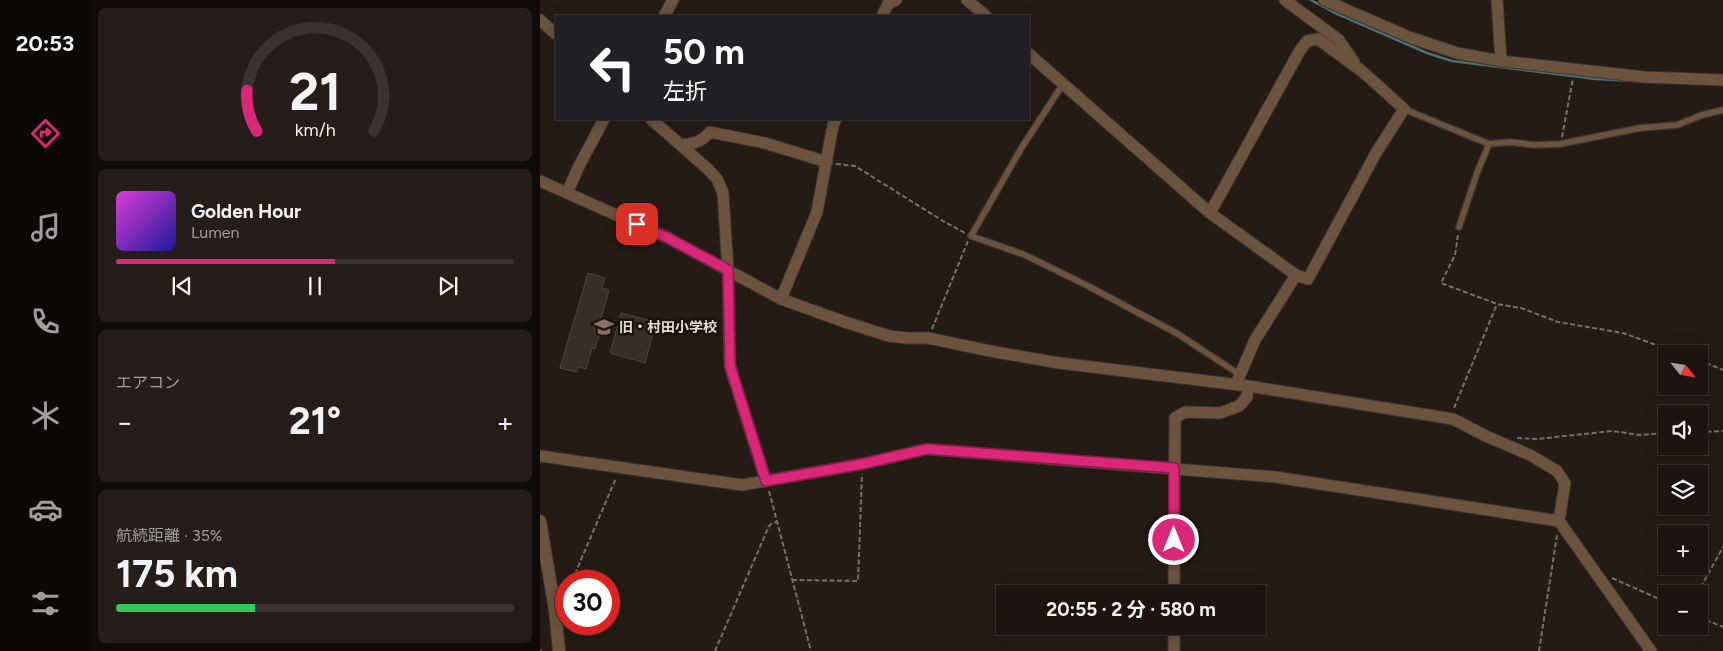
<!DOCTYPE html>
<html lang="ja">
<head>
<meta charset="utf-8">
<style>
	body { margin:0; font-family:Figtree,"Noto Sans JP",sans-serif; background:#241d19; color:#f1f3f6; height:100vh; display:flex; flex-direction:column; font-size:19px; white-space:nowrap }
	* { box-sizing:border-box; margin:0 }
	p { font-size:16px; color:#a09e9f }
	.icon { flex:none; width:28px; height:28px; fill:none; stroke:currentColor; stroke-width:2; stroke-linecap:round; stroke-linejoin:round }
	.map { position:relative; flex:1; overflow:hidden }
	.side { display:flex; flex-direction:column; gap:8px; padding:8px; background:#0f0b09; width:450px }
	.side>* { flex:none }
	.top-card { position:absolute; left:15px; top:15px; width:475px; height:105px; border-radius:0px; box-shadow:0 2px 12px #0003,0 0 0 1px #393330; background:#202124; color:#fff; overflow:hidden }
	.needle { width:32px; rotate:120deg }
	.controls { position:absolute; left:1118px; top:345px; display:grid; gap:10px }
	.controls a { display:grid; place-items:center; width:50px; height:50px; border-radius:0px; background:#1b1410; box-shadow:0 2px 12px #0003,0 0 0 1px #393330; font-size:25px }
	.speed { position:absolute; left:15px; top:570px; display:flex; gap:10px; font-size:25px; font-weight:700; text-align:center }
	.speed>* { display:grid; place-content:center; width:65px; height:65px; border-radius:50%; background:#1b1410; box-shadow:0 2px 12px #0003,0 0 0 1px #393330; line-height:1 }
	.speed .limit { border:8px solid #d22; background:#fff; color:#111 }
	.pin { position:absolute; display:grid; place-items:center; width:42px; height:42px; color:#fff; margin:-21px; border-radius:10px; box-shadow:0 2px 8px #0006 }
	.me { position:absolute; width:55px; margin:-28px; rotate:0deg; stroke-linejoin:round; filter:drop-shadow(0 0 4px #0008) }
	.turn { display:flex; align-items:center; gap:18px; height:105px; padding:0 25px; font-size:22px }
	.turn .icon { width:65px; height:65px; stroke-width:2.5 }
	.turn b { display:block; font-size:35px; line-height:42px }
	.big { font-size:38px; font-weight:700; line-height:1.1 }
	.side .tile { flex:1; display:flex; flex-direction:column; justify-content:center; gap:8px; min-width:0; padding:0 18px; border-radius:8px; background:#241d19 }
	.side .dial { align-items:center; gap:0 }
	.dial svg { height:130px; overflow:visible; fill:none; stroke:#393330; stroke-width:7; stroke-linecap:round; text-anchor:middle }
	.dial text { fill:#f1f3f6; stroke:none }
	.song { display:flex; align-items:center; gap:15px }
	.cover { width:60px; height:60px; border-radius:8px; background:linear-gradient(135deg,hsl(300 70% 55%),hsl(240 70% 35%)) }
	.played { height:5px; border-radius:2px; background:linear-gradient(90deg,#db2777 55%,#393330 55%) }
	.keys { display:flex; justify-content:space-around; direction:ltr }
	.heat { display:flex; justify-content:space-between; align-items:center; font-size:28px; direction:ltr }
	.charge { height:8px; border-radius:4px; background:linear-gradient(90deg,#34c759 35%,#393330 0) }
	.trip { position:absolute; left:456px; top:585px; width:270px; height:50px; border-radius:0px; background:#1b1410; box-shadow:0 2px 12px #0003,0 0 0 1px #393330; font-weight:700; line-height:50px; text-align:center }
	main { display:flex; flex:1; min-height:0 }
	.tabs { display:flex; flex-direction:column; width:90px; justify-content:space-around; align-items:center; background:#0b0806; color:#a09e9f }
	.tabs .icon { width:35px; height:35px }
	.tabs .selected { color:#db2777 }
	.tabs b { font-size:22px; color:#f1f3f6 }
	.map>svg:first-child { display:block }
	.lines { fill:none; stroke-linecap:round; stroke-linejoin:round }
	.stream { stroke:#4c6f74; stroke-width:2.5 }
	.building { fill:#382e28; stroke:#4d443c }
	.service-casing { stroke:#3f3630; stroke-width:8 }
	.minor-casing { stroke:#3f3630; stroke-width:13 }
	.tertiary-casing { stroke:#3f3630; stroke-width:14 }
	.path { stroke:#776f69; stroke-width:2; stroke-dasharray:5 2.5; stroke-linecap:butt }
	.service { stroke:#6b533e; stroke-width:5.5 }
	.minor { stroke:#6b533e; stroke-width:11 }
	.tertiary { stroke:#6b533e; stroke-width:12 }
	.route-casing { stroke:#8e194d; stroke-width:12 }
	.route { stroke:#db2777; stroke-width:9 }
	.labels { text-anchor:middle; dominant-baseline:central; stroke-width:5; stroke-linejoin:round; paint-order:stroke }
	.poi-label { font-size:14px; font-weight:bold; fill:#e2dcd7; stroke:#1a120c; text-anchor:start }
</style>
</head>
<body>
<main>
<nav class="tabs">
<b>20:53</b>
<svg class="icon selected" aria-label="directions" viewBox="0 0 24 24"><path d="M12 3l9 9-9 9-9-9zM9 14v-3h6M13 9l2 2-2 2"/></svg>
<svg class="icon" aria-label="music" viewBox="0 0 24 24"><path d="M9 18V5l10-2v13"/><circle cx="6" cy="18" r="3"/><circle cx="16" cy="16" r="3"/></svg>
<svg class="icon" aria-label="phone" viewBox="0 0 24 24"><path d="M5 4h4l2 5-3 2q2 4 5 5l2-3 5 2v4C11 20 4 13 5 4z"/></svg>
<svg class="icon" aria-label="climate" viewBox="0 0 24 24"><path d="M12 3v18M4 7l16 10M4 17L20 7"/></svg>
<svg class="icon" aria-label="car" viewBox="0 0 24 24"><path d="M5 17H2v-5l4-1 3-4h7l3 4 3 1v5h-3M9 17h6M6 11h13"/><circle cx="7" cy="17" r="2"/><circle cx="17" cy="17" r="2"/></svg>
<svg class="icon" aria-label="filters" viewBox="0 0 24 24"><path d="M4 7h16M4 17h16"/><circle cx="9" cy="7" r="2"/><circle cx="15" cy="17" r="2"/></svg>
</nav>
<section class="side">
<div class="tile dial"><svg viewBox="0 0 100 80">
<path d="M14 69A42 42 0 1 1 86 69"/>
<path d="M14 69A42 42 0 0 1 8 44" stroke="#db2777"/>
<text x="50" y="56" font-size="32" font-weight="700">21</text>
<text x="50" y="72" font-size="11">km/h</text>
</svg></div>
<div class="tile">
<div class="song"><i class="cover"></i><div><b>Golden Hour</b><p>Lumen</p></div></div>
<div class="played"></div>
<div class="keys"><svg class="icon" aria-label="previous" viewBox="0 0 24 24"><path d="M18 5L8 12l10 7zM5 5v14"/></svg><svg class="icon" aria-label="pause" viewBox="0 0 24 24"><path d="M8 5v14M16 5v14"/></svg><svg class="icon" aria-label="next" viewBox="0 0 24 24"><path d="M6 5l10 7-10 7zM19 5v14"/></svg></div>
</div>
<div class="tile"><p>エアコン</p>
<div class="heat"><a>−</a><b class="big">21°</b><a>+</a></div>
</div>
<div class="tile"><p>航続距離 · 35%</p><b class="big">175 km</b><div class="charge"></div></div>
</section>
<div class="map">
<svg width="1183" height="651" viewBox="0 0 1183 651">
	<rect width="100%" height="100%" fill="#241b15"/>
	<g class="lines">
		<!-- stream -->
		<path class="stream" d="M771,0l22,12 94,41 25,8 144,18 38,2"/>
	</g>
	<!-- building -->
	<g class="building">
		<path d="M48,273l17,5 -3,10 7,2 -9,32 3,1 -8,26 -3,-1 -6,21 -8,-2 -1,5 -17,-4z"/>
		<path d="M81,313l35,9 -11,41 -35,-10z"/>
	</g>
	<g class="lines">
		<defs>
			<g id="service">
				<path d="M523,84l-41,63 -51,89 54,19 63,31 90,48 61,40"/>
				<path d="M864,109l85,35 21,-2 23,3 27,-1 80,-16 37,-3 25,-10 21,-5"/>
				<path d="M919,227l18,-54 12,-29"/>
			</g>
			<g id="minor">
				<path d="M427,0l19,16"/>
				<path d="M745,0l54,40 15,22"/>
				<path d="M784,0l85,37 48,16 44,8 143,16 79,3"/>
				<path d="M957,0l4,61"/>
				<path d="M124,16l9,-16"/>
				<path d="M342,16l6,-12 8,-4"/>
				<path d="M0,20l16,14"/>
				<path d="M489,54l181,159 86,62 12,4 68,-126 28,-44 -41,-37 -45,-33 -11,2 -8,11 -89,161"/>
				<path d="M111,119l58,51 8,9 6,14 5,77 2,96 36,115"/>
				<path d="M141,145c11,-1 21,-3 29,-13l55,11 62,19"/>
				<path d="M0,181l128,57 113,61 64,23 44,14 18,2h21l62,13 69,12 189,23 205,33 35,18 42,18 27,16 8,12 -6,38 92,130"/>
				<path d="M27,193l12,-27 25,-47"/>
				<path d="M241,299l36,-87 16,-87 3,-6"/>
				<path d="M696,384l19,-44 41,-65"/>
				<path d="M0,456l202,29 120,-21 65,-15 348,28 284,44"/>
				<path d="M634,594l1,-176 10,-6 35,1 19,-7 8,-9 1,-11"/>
				<path d="M634,651v-25"/>
			</g>
			<path id="tertiary" d="M0,521l15,89 4,41"/>
		</defs>
		<!-- service casing -->
		<use href="#service" class="service-casing"/>
		<!-- minor casing -->
		<use href="#minor" class="minor-casing"/>
		<!-- tertiary casing -->
		<use href="#tertiary" class="tertiary-casing"/>
		<!-- path -->
		<g class="path">
			<path d="M1022,137l11,-59"/>
			<path d="M296,164l19,2 88,55 22,12"/>
			<path d="M918,235l-3,20 -14,28 56,21 24,4 37,14 65,11 58,21"/>
			<path d="M392,329l36,-88"/>
			<path d="M1159,360l24,10"/>
			<path d="M914,408l43,-104"/>
			<path d="M1159,432l24,-1"/>
			<path d="M977,438l20,1 75,-8 28,4 26,-2"/>
			<path d="M229,491l42,160"/>
			<path d="M1072,578l54,24"/>
			<path d="M252,580l66,1 4,-107"/>
			<path d="M32,581l44,-103"/>
			<path d="M1157,594l26,-47"/>
			<path d="M24,599l2,-5"/>
			<path d="M1159,617l24,10"/>
			<path d="M0,651h2"/>
			<path d="M175,651l54,-125 3,-3 5,-1"/>
			<path d="M999,651l18,-116"/>
		</g>
		<!-- service -->
		<use href="#service" class="service"/>
		<!-- minor -->
		<use href="#minor" class="minor"/>
		<!-- tertiary -->
		<use href="#tertiary" class="tertiary"/>
	</g>
	<g class="lines">
		<defs>
			<path id="route" d="M97,224l31,14 60,32 2,96 36,115 96,-17 65,-15 247,19v72"/>
		</defs>
		<!-- route casing -->
		<use href="#route" class="route-casing"/>
		<!-- route -->
		<use href="#route" class="route"/>
	</g>
	<!-- icons -->
	<defs>
		<symbol id="school-bare" viewBox="-9 -9 18 18"><path d="M0-5L7-2L0 1L-7-2ZM-4 1L0 2.5L4 1V4Q0 6-4 4Z" fill="#8d6e63" stroke="#1a120c" stroke-width="2.5" paint-order="stroke"/></symbol>
	</defs>
	<g fill-rule="evenodd">
		<use href="#school-bare" x="50" y="313" width="28" height="28"/>
	</g>
	<g class="labels">
		<!-- poi labels -->
		<g class="poi-label">
			<text x="79" y="327">旧・村田小学校</text>
		</g>
	</g>
</svg>
<div class="controls">
<a><svg class="needle" viewBox="-14 -14 28 28"><path d="M0-13l5 13h-10z" fill="#e53935"/><path d="M0 13l5-13h-10z" fill="#a09e9f"/></svg></a>
<a><svg class="icon" aria-label="sound" viewBox="0 0 24 24"><path d="M4 9h4l5-4v14l-5-4H4zM17 9q2 3 0 6"/></svg></a>
<a><svg class="icon" aria-label="layers" viewBox="0 0 24 24"><path d="M12 4l9 5-9 5-9-5zM3 14l9 5 9-5"/></svg></a>
<a>+</a>
<a>−</a>
</div>
<div class="speed"><div class="limit">30</div></div>
<div class="pin" style="left:97px;top:224px;background:#d93025"><svg class="icon" aria-label="arrive" viewBox="0 0 24 24"><path d="M6 21V4h12l-3 4 3 4H6"/></svg></div>
<svg class="me" style="left:634px;top:540px" viewBox="-20 -20 40 40"><circle r="17" fill="#db2777" stroke="#fff" stroke-width="3"/><path d="M0-11L8 9 0 5-8 9z" fill="#fff"/></svg>
<div class="trip">20:55 · 2 分 · 580 m</div>
<div class="top-card">
<div class="turn"><svg class="icon" aria-label="left" viewBox="0 0 24 24"><path d="M17 20v-9H6M10 6l-5 5 5 5"/></svg><div><b>50 m</b>左折</div></div>
</div>
</div>
</main>
</body>
</html>
